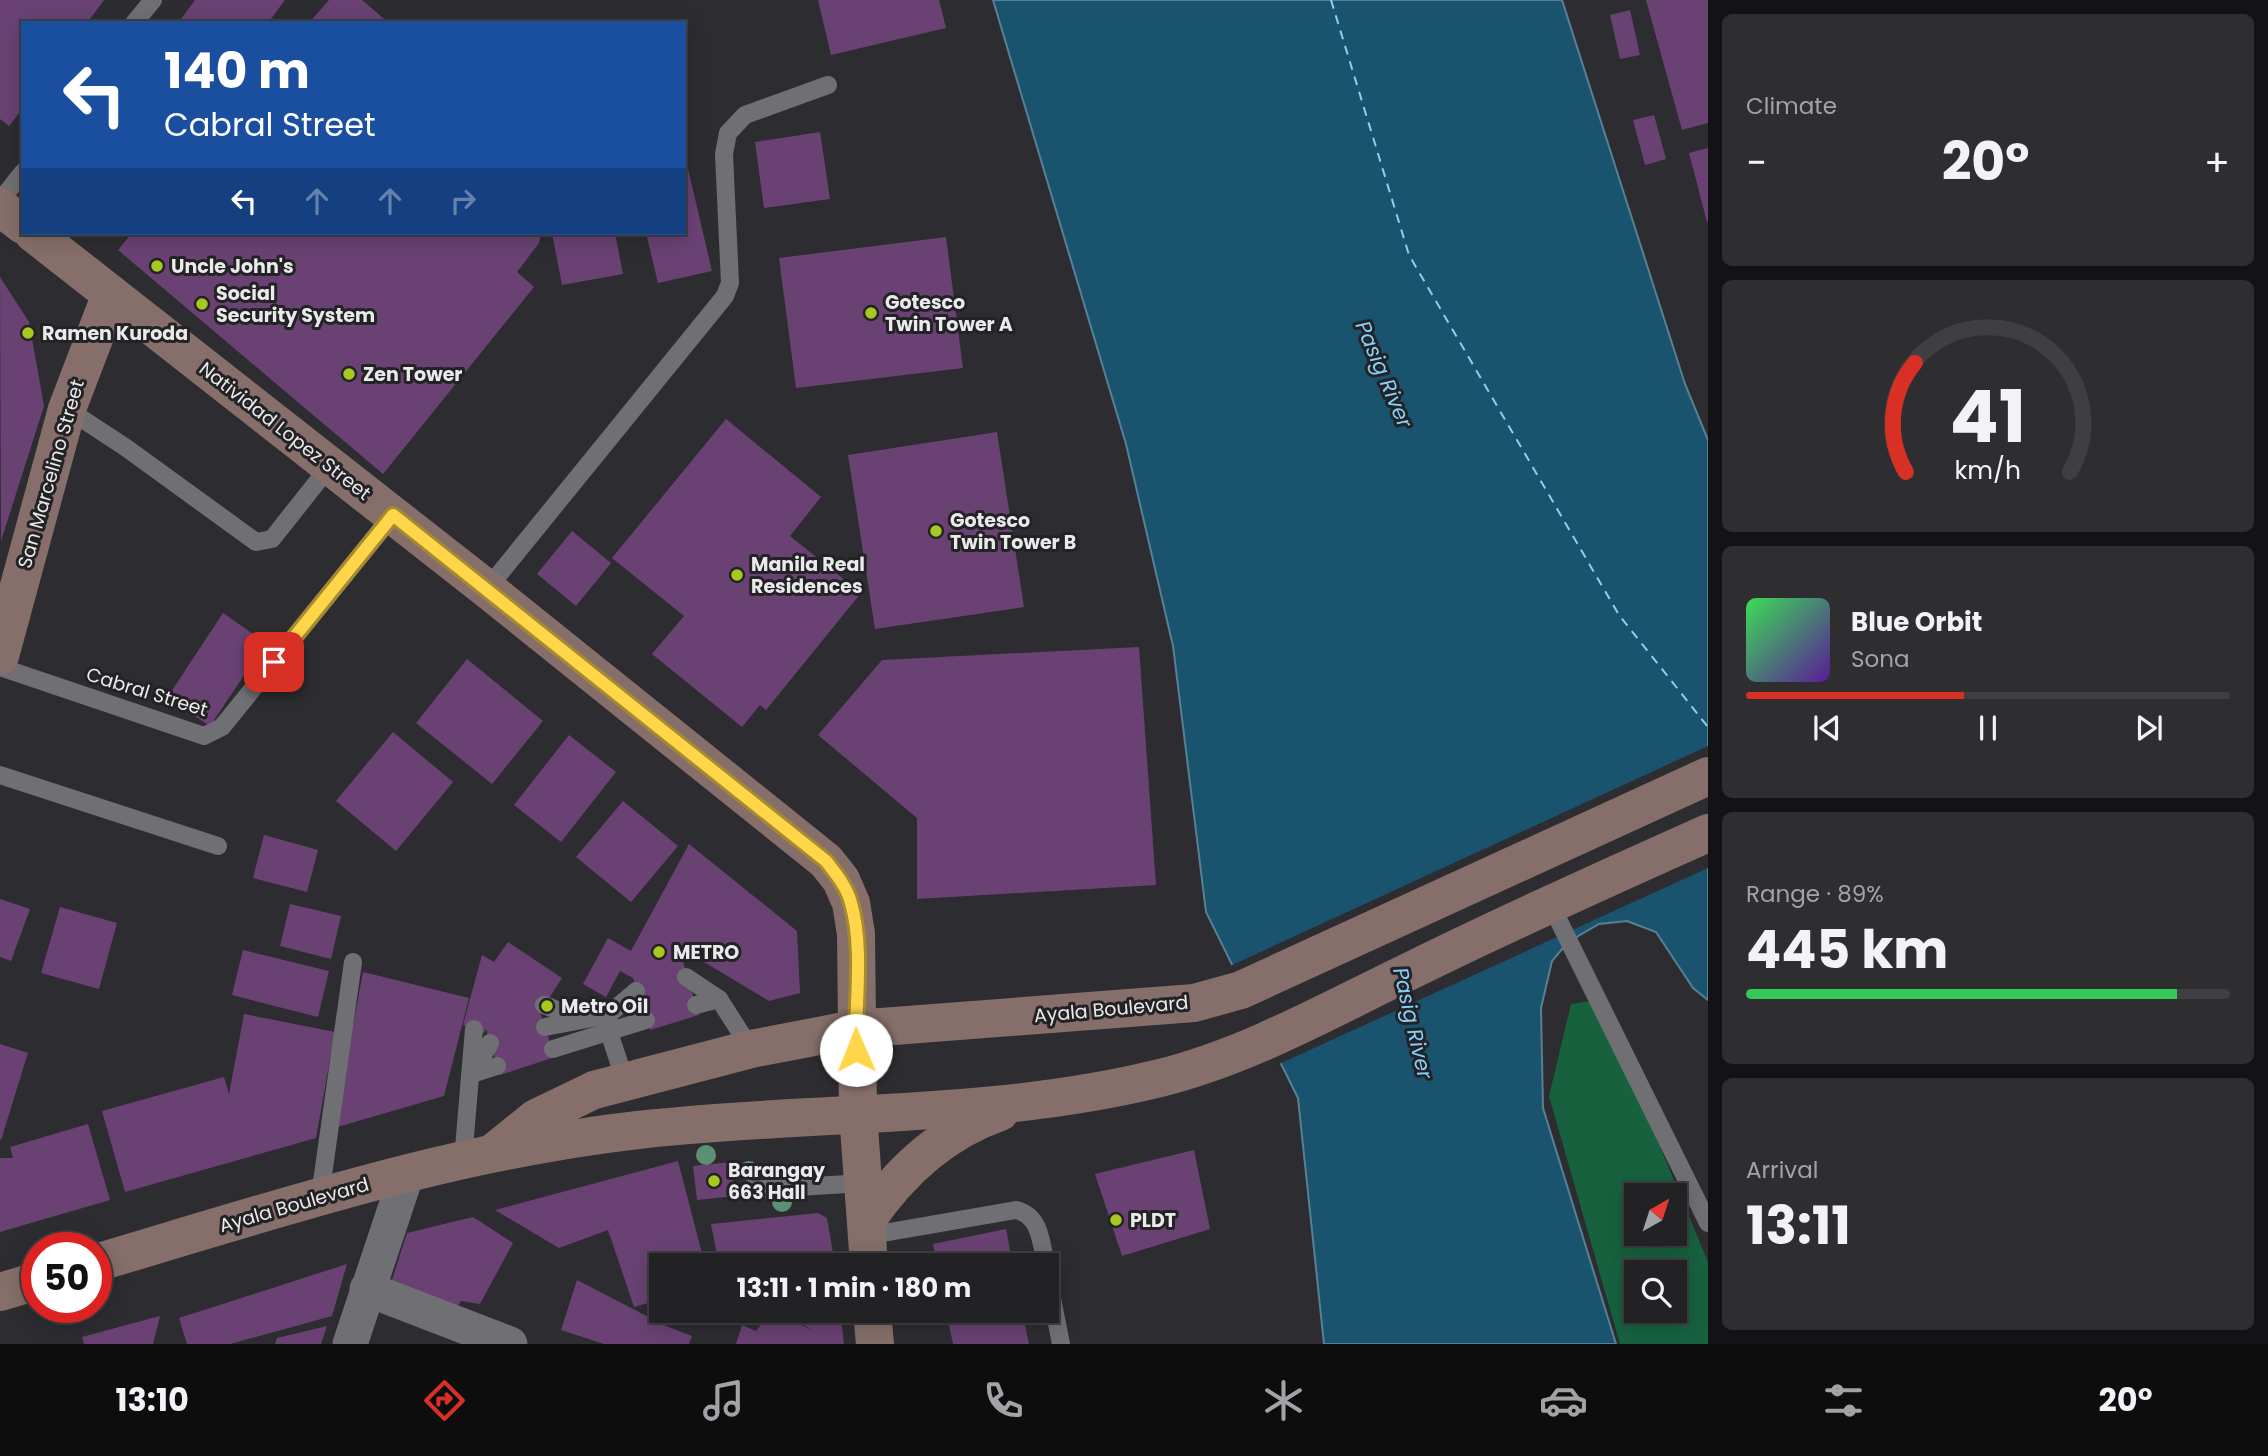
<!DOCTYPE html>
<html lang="en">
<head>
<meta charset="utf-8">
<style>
	body { margin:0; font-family:Poppins,sans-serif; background:#2e2e31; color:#f1f3f6; height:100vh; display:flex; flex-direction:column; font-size:26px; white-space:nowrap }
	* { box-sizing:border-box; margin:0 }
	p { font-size:23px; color:#a2a3a6 }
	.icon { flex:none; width:38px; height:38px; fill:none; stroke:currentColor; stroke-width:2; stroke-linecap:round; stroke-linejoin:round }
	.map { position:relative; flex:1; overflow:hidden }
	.panel { display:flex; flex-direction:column; gap:14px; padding:14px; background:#131214; width:560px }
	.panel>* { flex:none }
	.hud { position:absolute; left:21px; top:21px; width:665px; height:214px; border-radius:0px; box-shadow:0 4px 18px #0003,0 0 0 2px #3f3e41; background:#1a4fa0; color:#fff; overflow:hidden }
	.needle { width:46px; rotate:39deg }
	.controls { position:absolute; left:1624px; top:1183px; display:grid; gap:14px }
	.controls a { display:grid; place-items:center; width:63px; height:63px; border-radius:0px; background:#222124; box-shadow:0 4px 18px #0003,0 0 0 2px #3f3e41; font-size:35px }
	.speed { position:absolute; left:21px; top:1232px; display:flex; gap:14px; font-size:35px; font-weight:700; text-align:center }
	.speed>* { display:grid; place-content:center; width:91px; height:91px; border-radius:50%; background:#222124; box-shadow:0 4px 18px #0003,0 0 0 2px #3f3e41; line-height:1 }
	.speed .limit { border:10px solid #d22; background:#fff; color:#111 }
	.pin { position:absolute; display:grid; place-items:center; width:60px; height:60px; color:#fff; margin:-30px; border-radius:14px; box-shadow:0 4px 10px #0006 }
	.me { position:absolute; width:77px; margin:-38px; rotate:359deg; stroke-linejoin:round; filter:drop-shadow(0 0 5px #0008) }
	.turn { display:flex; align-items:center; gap:24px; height:147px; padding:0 28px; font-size:32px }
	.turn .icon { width:91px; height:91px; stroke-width:2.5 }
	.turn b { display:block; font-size:49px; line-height:60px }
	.lanes { display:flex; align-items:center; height:66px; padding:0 28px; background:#0003; justify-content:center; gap:35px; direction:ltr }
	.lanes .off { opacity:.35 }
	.big { font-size:52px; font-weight:700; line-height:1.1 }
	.panel .tile { flex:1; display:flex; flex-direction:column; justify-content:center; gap:10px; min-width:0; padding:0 24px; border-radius:10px; background:#2e2e31 }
	.panel .dial { align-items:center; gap:0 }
	.dial svg { height:182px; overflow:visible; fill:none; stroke:#3f3e41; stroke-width:7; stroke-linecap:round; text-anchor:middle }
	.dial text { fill:#f1f3f6; stroke:none }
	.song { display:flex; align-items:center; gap:21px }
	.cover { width:84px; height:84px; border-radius:10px; background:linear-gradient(135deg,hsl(130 70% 55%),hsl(270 70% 35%)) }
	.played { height:7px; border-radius:4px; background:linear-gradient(90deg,#d93025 45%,#3f3e41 45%) }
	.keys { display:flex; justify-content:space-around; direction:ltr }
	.heat { display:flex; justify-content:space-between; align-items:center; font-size:38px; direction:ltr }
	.charge { height:10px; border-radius:5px; background:linear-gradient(90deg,#34c759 89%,#3f3e41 0) }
	.trip { position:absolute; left:649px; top:1253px; width:410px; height:70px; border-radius:0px; background:#222124; box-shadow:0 4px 18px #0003,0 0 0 2px #3f3e41; font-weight:700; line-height:70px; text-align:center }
	.tabs { display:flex; height:112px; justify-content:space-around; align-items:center; background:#0e0d0e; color:#a2a3a6 }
	.tabs .icon { width:49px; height:49px }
	.tabs .on { color:#d93025 }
	.tabs b { font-size:32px; color:#f1f3f6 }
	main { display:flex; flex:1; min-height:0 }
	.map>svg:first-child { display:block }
	.forest { fill:#17613f; fill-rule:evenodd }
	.water { fill:#1a536e; stroke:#588094; stroke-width:2 }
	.pier { fill:#2d2c30 }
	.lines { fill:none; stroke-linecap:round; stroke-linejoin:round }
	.ferry { stroke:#84d1fb; stroke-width:2; stroke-dasharray:9 7; stroke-linecap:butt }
	.building { fill:#694273 }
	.lane { stroke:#707074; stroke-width:18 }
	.street { stroke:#707074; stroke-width:35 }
	.secondary { stroke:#866f6a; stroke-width:38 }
	.tree { fill:#5b9074 }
	.route-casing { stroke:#a68a30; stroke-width:18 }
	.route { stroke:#ffd54a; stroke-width:12 }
	.poi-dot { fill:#a7c81f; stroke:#232326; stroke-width:2.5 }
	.labels { text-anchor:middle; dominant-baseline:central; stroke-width:6; stroke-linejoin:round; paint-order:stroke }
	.poi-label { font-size:19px; font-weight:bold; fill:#eaeaec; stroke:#232326; text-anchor:start }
	.street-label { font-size:19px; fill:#eaeaec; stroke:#232326 }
	.water-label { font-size:21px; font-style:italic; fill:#84d1fb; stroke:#232326 }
</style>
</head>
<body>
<main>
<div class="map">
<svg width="1708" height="1344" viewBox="0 0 1708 1344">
	<rect width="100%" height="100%" fill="#2d2c30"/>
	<!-- forest -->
	<path class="forest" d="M1599,1000l109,262v82h-88l-71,-248 22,-92zM1636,1195h39v39h-39zM1636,1272h39v39h-39z"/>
	<!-- water -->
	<path class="water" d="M993,0h569l123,384 23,56v560l-15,-12 -37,-56 -29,-11 -28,3 -31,18 -16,19 -11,47 2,100 73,236h-292l-26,-246 -92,-186 -33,-266 -47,-202z"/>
	<!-- pier -->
	<path class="pier" d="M1708,746v122l-431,197 -47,-99z"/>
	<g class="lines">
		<!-- ferry -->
		<path class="ferry" d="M1331,0l78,255 210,360 89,112"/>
	</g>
	<!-- building -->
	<g class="building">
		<path d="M0,0h104l-17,23h-64v85l-14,18 -9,-7z"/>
		<path d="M195,0h90l-17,23h-90z"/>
		<path d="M329,0h33l27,23h-80z"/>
		<path d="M818,0h121l7,28 -115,27z"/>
		<path d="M1646,0h62v123l-26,7z"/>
		<path d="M1630,10l10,45 -20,4 -10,-44z"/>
		<path d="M1654,115l12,44 -21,6 -12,-45z"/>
		<path d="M820,132l10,67 -66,9 -9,-66z"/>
		<path d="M1708,148v74h-1l-18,-69z"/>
		<path d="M685,156l27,115 -54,12 -12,-50h38z"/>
		<path d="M132,233h409l-2,10 -22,29 17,15 -151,187 -265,-224z"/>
		<path d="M552,233h63l8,41 -61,11z"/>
		<path d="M946,237l17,131 -167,20 -17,-130z"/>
		<path d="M0,277l29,45 15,84 -43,135z"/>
		<path d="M726,419l95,78 -31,39 71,57 -95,117 -6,-5 -18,22 -90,-73 32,-38 -72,-58z"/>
		<path d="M997,432l27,175 -149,22 -27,-174z"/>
		<path d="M572,531l39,32 -35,43 -39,-32z"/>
		<path d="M223,613l43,30 -56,83 -43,-28z"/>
		<path d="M1139,647l17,238 -239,14v-81l-99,-83 64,-75z"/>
		<path d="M467,659l76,62 -51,63 -76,-61z"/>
		<path d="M393,732l60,50 -57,69 -60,-50z"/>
		<path d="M569,735l47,37 -55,70 -47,-37z"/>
		<path d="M623,801l55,45 -47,56 -55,-45z"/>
		<path d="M264,835l54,15 -11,42 -54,-14z"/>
		<path d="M689,844l108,87 3,62 -31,8 -80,-48 -6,9 16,53 -49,15 -17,-52 -13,-7 -14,26 -23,-13 25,-46 23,13z"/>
		<path d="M0,899l30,10 -19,52 -11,-4z"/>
		<path d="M290,904l51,12 -10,43 -51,-13z"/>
		<path d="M60,907l57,16 -18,66 -58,-16z"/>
		<path d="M508,942l54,36 -22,34 15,45 -55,18 -14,-46 -2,4 -21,-8 19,-70 12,7z"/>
		<path d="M243,950l86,21 -11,46 -86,-22z"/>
		<path d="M363,972l106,26 -25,98 -110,32z"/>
		<path d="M244,1014l91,18 -19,106 -191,54 -23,-81 122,-34 5,17z"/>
		<path d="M0,1044l28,9 -27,87h-1z"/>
		<path d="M88,1124l22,76 -110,32v-74h13l-3,-11z"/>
		<path d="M1194,1150l16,79 -88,27 -27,-82z"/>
		<path d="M678,1161l27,104h-43v34l-28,8 -26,-77 -49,18 -64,-38z"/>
		<path d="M731,1162l4,34 -38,4 -4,-34z"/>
		<path d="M818,1213l9,5 8,47h-127l8,-15 -5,-26z"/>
		<path d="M473,1217l40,26 -33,61 -19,-3 -8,12 -63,-27 17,-53z"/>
		<path d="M1006,1229l7,36h-76l-4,-21z"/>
		<path d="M347,1264l-15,52 -102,28h-43l-8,-26z"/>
		<path d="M577,1280l89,46 26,10 -3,8h-85l-43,-14z"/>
		<path d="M782,1311h58l4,33h-108l6,-19 14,6 13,-16 12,-1 32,17z"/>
		<path d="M946,1311h76l7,33h-76z"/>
		<path d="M160,1316l-7,28h-69l-2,-7z"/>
		<path d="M327,1326l-6,18h-46l2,-6z"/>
	</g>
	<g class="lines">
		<!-- lane -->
		<g class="lane">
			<path d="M134,23l19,-23"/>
			<path d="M0,201l23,-29"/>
			<path d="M67,409l58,38 131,95 16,-3 57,-72"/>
			<path d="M487,589l238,-293 5,-13 -6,-129 4,-21 17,-18 83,-30"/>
			<path d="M0,667l204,69 18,-9 171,-212"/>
			<path d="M0,775l218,71"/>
			<path d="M1550,903l158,320"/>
			<path d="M686,977l33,22 32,50"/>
			<path d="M544,1005l36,14"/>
			<path d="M696,1005l23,-6"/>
			<path d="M608,1020l1,12 16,49"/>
			<path d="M545,1027l63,-12 28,-24"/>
			<path d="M553,1049l93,-29"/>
			<path d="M474,1071l16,-28"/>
			<path d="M472,1074l25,-8"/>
			<path d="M463,1160l11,-131"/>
			<path d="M750,1190l113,-7"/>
			<path d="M320,1196l33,-234"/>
			<path d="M866,1236l150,-26c25,6 25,33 30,55"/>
			<path d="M1046,1268l15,76"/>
		</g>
		<!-- street -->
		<g class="street">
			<path d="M367,1289l143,55"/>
			<path d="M350,1344l57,-171"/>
		</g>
		<!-- secondary -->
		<g class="secondary">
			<path d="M0,207l23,18"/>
			<path d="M33,233l454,356 339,272 15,19 10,23 5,31 2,179 11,152"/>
			<path d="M0,656l67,-247 44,-115"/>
			<path d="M494,1152l42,-34 58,-28 157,-41 104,-20 339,-26 47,-13 467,-214"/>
			<path d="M866,1221c34,-50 76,-89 134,-109"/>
			<path d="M96,1263c178,-53 356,-112 542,-133 173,-20 352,-10 522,-52 88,-22 167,-67 248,-106 99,-49 199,-94 300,-139"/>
			<path d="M0,1292l37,-11"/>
			<path d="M872,1311l3,33"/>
		</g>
	</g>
	<!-- trees -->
	<g class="tree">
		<circle cx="706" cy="1155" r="10"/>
		<circle cx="749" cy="1171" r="10"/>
		<circle cx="782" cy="1202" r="10"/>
	</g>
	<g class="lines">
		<defs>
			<path id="route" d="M274,662l119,-147 433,346c10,13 21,26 25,42 13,45 4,100 5,147"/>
		</defs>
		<!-- route casing -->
		<use href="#route" class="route-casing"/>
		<!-- route -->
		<use href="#route" class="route"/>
	</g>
	<!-- markers -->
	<g class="poi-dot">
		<circle cx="157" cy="266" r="7"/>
		<circle cx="202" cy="304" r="7"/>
		<circle cx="871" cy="313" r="7"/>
		<circle cx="28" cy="333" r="7"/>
		<circle cx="349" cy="374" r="7"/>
		<circle cx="936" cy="531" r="7"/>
		<circle cx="737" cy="575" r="7"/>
		<circle cx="659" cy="952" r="7"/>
		<circle cx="547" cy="1006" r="7"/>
		<circle cx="714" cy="1181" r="7"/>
		<circle cx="1116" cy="1220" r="7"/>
	</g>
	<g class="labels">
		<!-- poi labels -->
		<g class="poi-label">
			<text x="171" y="266">Uncle John's</text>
			<text x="216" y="293">Social<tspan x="216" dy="22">Security System</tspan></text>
			<text x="885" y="302">Gotesco<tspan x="885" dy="22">Twin Tower A</tspan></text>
			<text x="42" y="333">Ramen Kuroda</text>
			<text x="363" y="374">Zen Tower</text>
			<text x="950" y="520">Gotesco<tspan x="950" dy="22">Twin Tower B</tspan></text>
			<text x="751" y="564">Manila Real<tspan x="751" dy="22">Residences</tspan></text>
			<text x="673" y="952">METRO</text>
			<text x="561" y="1006">Metro Oil</text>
			<text x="728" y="1170">Barangay<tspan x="728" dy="22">663 Hall</tspan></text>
			<text x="1130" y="1220">PLDT</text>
		</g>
		<!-- street labels -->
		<g class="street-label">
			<text transform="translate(285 431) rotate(38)">Natividad Lopez Street</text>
			<text transform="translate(51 474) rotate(-74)">San Marcelino Street</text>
			<text transform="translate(147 692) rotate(17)">Cabral Street</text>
			<text transform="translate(1111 1009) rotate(-5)">Ayala Boulevard</text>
			<text transform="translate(294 1205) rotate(-16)">Ayala Boulevard</text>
		</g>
		<!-- water labels -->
		<g class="water-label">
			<text transform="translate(1384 374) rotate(67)">Pasig River</text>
			<text transform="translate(1413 1023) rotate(77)">Pasig River</text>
		</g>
	</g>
</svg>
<div class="controls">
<a><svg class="needle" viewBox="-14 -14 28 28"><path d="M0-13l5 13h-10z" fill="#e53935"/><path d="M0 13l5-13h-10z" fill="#a2a3a6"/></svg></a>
<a><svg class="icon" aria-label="search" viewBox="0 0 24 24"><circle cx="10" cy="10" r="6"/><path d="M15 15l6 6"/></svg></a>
</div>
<div class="speed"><div class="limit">50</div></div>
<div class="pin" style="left:274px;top:662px;background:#d93025"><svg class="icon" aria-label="arrive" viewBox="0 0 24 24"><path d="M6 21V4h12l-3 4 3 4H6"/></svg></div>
<svg class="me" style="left:856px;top:1050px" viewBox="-20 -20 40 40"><circle r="19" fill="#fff"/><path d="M0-13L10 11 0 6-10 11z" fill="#ffd54a"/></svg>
<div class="trip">13:11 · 1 min · 180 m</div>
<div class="hud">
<div class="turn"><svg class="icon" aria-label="left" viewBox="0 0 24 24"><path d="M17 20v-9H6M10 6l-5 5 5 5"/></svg><div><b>140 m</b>Cabral Street</div></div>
<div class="lanes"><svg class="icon" aria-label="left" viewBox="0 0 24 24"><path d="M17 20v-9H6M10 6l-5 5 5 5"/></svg><svg class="icon off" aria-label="ahead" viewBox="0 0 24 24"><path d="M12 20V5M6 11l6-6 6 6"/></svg><svg class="icon off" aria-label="ahead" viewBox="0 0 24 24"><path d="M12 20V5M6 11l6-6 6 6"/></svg><svg class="icon off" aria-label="right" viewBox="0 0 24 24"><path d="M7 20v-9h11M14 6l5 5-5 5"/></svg></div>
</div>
</div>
<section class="panel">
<div class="tile"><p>Climate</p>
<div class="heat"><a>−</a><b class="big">20°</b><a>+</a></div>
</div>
<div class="tile dial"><svg viewBox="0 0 100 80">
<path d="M14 69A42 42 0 1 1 86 69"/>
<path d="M14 69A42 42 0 0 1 18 21" stroke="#d93025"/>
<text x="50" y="56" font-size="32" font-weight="700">41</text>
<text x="50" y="72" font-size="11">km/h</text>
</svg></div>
<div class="tile">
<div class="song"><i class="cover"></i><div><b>Blue Orbit</b><p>Sona</p></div></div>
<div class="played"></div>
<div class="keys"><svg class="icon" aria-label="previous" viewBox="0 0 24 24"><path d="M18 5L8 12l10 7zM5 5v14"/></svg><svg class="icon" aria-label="pause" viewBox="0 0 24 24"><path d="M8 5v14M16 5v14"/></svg><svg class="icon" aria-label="next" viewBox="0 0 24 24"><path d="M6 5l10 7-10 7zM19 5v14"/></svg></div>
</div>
<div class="tile"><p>Range · 89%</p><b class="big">445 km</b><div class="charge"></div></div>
<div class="tile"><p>Arrival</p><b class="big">13:11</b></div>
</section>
</main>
<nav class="tabs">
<b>13:10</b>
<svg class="icon on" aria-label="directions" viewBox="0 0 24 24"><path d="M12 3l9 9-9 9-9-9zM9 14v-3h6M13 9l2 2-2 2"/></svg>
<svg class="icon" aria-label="music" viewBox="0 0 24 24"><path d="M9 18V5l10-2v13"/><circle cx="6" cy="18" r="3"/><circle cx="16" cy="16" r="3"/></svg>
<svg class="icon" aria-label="phone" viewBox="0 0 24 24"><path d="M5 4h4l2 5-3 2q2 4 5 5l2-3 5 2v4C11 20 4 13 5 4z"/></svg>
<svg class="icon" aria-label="climate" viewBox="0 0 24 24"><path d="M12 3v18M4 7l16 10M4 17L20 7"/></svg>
<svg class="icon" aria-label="car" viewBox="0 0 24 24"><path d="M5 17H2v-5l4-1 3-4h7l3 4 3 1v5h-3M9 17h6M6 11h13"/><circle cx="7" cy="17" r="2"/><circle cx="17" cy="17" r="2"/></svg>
<svg class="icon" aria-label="filters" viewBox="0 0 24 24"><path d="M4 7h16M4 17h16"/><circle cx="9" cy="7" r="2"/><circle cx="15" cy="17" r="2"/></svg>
<b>20°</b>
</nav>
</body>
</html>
